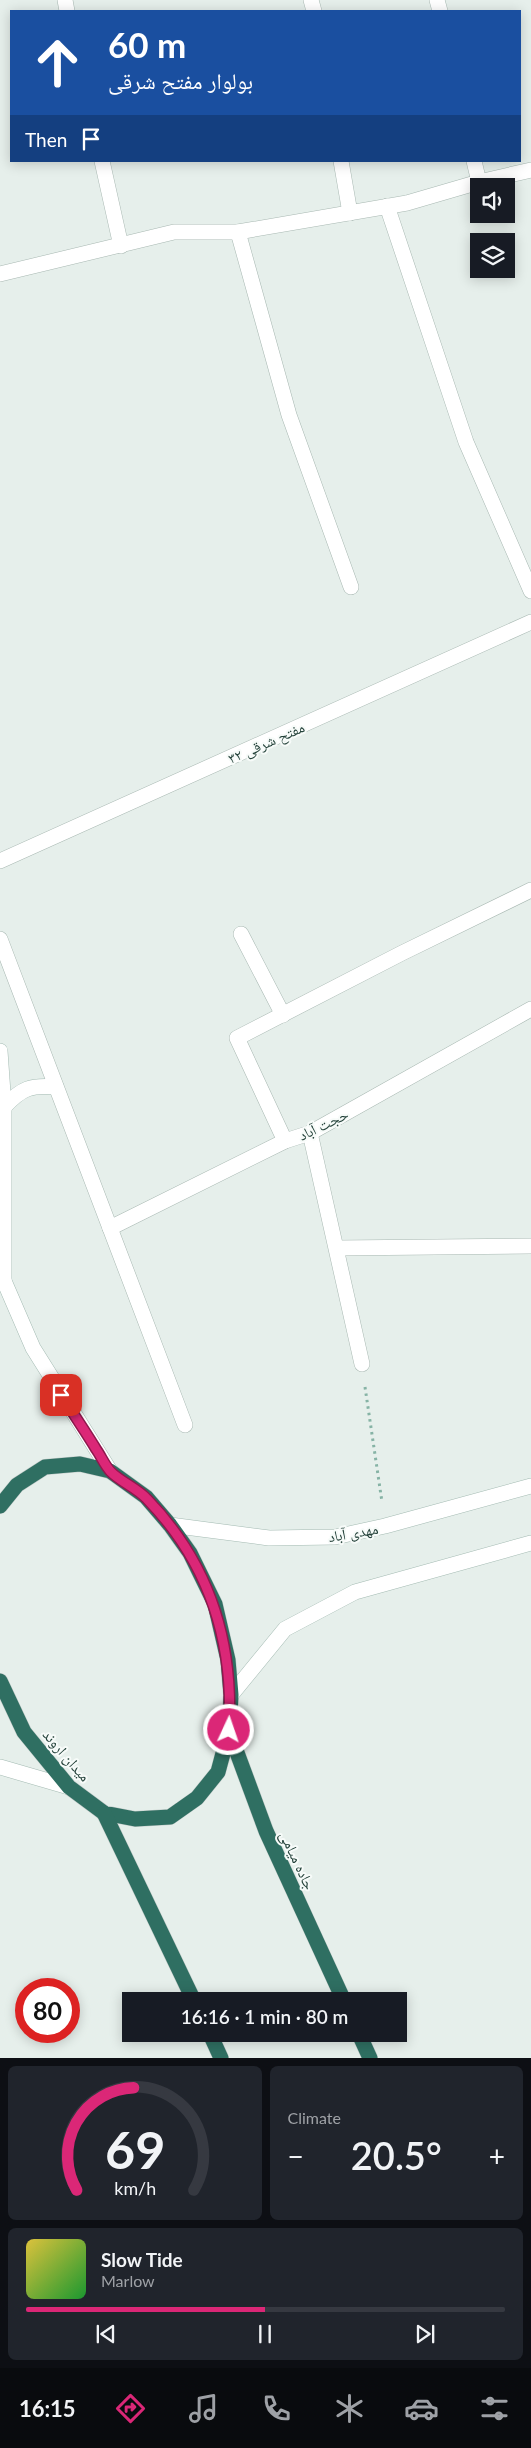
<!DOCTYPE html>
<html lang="en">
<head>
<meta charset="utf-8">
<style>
	body { margin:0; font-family:Lato,"Noto Naskh Arabic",sans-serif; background:#20242c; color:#f1f3f6; height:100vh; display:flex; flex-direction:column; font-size:19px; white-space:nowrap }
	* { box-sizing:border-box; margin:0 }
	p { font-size:16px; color:#9ea1a6 }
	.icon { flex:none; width:28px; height:28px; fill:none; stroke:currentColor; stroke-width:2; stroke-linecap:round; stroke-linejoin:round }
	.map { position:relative; height:2058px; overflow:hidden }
	.sheet { display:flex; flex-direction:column; gap:8px; padding:8px; background:#0d0f14; flex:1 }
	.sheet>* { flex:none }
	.top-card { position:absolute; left:10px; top:10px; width:511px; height:152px; border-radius:0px; box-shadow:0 2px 12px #0003; background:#1a4fa0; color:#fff; overflow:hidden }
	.fabs { position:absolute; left:470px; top:178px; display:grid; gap:10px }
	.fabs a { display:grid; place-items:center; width:45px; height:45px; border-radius:0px; background:#171b24; box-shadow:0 2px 12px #0003; font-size:25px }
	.speed { position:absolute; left:15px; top:1978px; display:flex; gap:10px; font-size:25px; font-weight:700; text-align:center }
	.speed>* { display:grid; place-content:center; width:65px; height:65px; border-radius:50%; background:#171b24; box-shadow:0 2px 12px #0003; line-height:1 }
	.speed .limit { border:8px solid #d22; background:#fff; color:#111 }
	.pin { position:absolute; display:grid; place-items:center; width:42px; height:42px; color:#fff; margin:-21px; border-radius:10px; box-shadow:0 2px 8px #0006 }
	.me { position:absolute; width:55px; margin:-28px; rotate:3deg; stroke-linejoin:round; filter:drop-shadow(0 0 4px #0008) }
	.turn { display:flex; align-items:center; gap:18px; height:105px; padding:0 15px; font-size:22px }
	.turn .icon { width:65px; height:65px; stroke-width:2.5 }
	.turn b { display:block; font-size:35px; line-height:42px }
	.then { display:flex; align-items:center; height:48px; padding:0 15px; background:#0003; gap:10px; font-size:19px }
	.big { font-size:38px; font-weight:600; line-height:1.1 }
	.sheet .widget { flex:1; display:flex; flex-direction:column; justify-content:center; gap:8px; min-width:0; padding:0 18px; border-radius:8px; background:#20242c }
	.sheet .dial { align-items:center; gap:0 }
	.dial svg { height:130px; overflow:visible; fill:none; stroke:#363941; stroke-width:7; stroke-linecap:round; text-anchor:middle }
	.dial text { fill:#f1f3f6; stroke:none }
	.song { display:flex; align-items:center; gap:15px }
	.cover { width:60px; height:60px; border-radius:8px; background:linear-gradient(135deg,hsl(50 70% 55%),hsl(130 70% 35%)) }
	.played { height:5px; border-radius:2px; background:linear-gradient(90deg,#db2777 50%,#363941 50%) }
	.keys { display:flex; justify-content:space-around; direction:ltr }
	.heat { display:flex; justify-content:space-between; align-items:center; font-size:28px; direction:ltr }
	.sheet .tiles { flex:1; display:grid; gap:8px; grid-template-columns:1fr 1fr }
	.widget:last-child { grid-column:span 2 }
	.trip { position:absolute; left:122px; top:1992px; width:285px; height:50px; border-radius:0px; background:#171b24; box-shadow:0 2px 12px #0003; font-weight:600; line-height:50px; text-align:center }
	.dock { display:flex; height:80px; justify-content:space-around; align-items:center; background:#090b0e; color:#9ea1a6 }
	.dock .icon { width:35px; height:35px }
	.dock .current { color:#db2777 }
	.dock b { font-size:22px; color:#f1f3f6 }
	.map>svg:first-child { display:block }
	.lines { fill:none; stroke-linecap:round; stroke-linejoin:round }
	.street-casing { stroke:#a8b8b2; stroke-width:16 }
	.secondary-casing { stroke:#a4bbb3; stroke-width:16 }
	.highway-casing { stroke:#c2cac8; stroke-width:16 }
	.path { stroke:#86b3a5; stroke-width:3; stroke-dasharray:2.5 4; stroke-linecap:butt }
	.street { stroke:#fff; stroke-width:15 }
	.secondary { stroke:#fff; stroke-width:15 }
	.highway { stroke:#2f6f62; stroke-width:15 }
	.route-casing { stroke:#8e194d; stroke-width:12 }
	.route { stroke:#db2777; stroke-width:9 }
	.labels { text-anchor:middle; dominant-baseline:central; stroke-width:4; stroke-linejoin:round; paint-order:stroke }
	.street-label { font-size:15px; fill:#24423a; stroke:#f7fbf9 }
</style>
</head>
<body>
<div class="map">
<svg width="531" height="2058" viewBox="0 0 531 2058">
	<rect width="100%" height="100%" fill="#e6efeb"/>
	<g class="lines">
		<defs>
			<g id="street">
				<path d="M65,0l2,11"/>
				<path d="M311,0l3,11"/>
				<path d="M437,0l3,11"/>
				<path d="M102,161l19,85"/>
				<path d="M341,161l9,52"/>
				<path d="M474,161l5,21"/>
				<path d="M387,206l79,236 65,149"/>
				<path d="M238,232l51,183 62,172"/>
				<path d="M0,274l174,-42h64l169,-29 72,-21 52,-12"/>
				<path d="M0,861l531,-239"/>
				<path d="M241,934l42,81"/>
				<path d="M0,939l185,486"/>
				<path d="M310,1133l52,231"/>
				<path d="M285,1141l-48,-103 165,-85 129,-63"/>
				<path d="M110,1228l175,-87 25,-8 221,-124"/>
				<path d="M337,1248l194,-2"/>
			</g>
			<g id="secondary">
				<path d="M0,1051l4,56v177"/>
				<path d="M4,1107c18,-19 26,-22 52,-20"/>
				<path d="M1,1274l32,74 77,123"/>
				<path d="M170,1525l99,13 66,-1 50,-11 146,-40"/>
				<path d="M231,1695l54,-66 70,-37 176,-49"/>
				<path d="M0,1767l69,20"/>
			</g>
			<g id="highway">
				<path d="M0,1506l17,-21 28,-18 35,-3 30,7 36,26 24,28 20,28 25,51 13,56 3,35 -2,36 -11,41 -21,26 -27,19 -35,2 -31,-6 -35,-26 -45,-55 -24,-51"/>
				<path d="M229,1731l37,100 78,170"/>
				<path d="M104,1813l90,188"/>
				<path d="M210,2034l11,24"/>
				<path d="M359,2034l11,24"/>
			</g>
		</defs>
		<!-- street casing -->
		<use href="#street" class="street-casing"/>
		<!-- secondary casing -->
		<use href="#secondary" class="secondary-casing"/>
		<!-- highway casing -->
		<use href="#highway" class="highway-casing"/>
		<!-- path -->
		<path class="path" d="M365,1387l17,115"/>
		<!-- street -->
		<use href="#street" class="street"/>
		<!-- secondary -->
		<use href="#secondary" class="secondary"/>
		<!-- highway -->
		<use href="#highway" class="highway"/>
	</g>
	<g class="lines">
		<defs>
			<path id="route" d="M61,1395c12,18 24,36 35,54 5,7 9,17 15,23 10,10 26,16 36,27 63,65 87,143 82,231"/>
		</defs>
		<!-- route casing -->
		<use href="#route" class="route-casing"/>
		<!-- route -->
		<use href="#route" class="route"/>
	</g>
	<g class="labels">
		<!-- street labels -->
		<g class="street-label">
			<text transform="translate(266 742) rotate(-24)">مفتح شرقی ۳۲</text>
			<text transform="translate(323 1124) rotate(-26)">حجت آباد</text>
			<text transform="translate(353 1532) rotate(-10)">مهدی آباد</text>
			<text transform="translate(67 1755) rotate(49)">میدان اروند</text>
			<text transform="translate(298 1860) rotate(65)">جاده میامی</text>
		</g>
	</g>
</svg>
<div class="fabs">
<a><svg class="icon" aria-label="sound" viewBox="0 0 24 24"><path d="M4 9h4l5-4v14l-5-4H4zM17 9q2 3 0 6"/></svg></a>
<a><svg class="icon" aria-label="layers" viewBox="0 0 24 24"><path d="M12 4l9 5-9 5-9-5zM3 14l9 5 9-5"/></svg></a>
</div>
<div class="speed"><div class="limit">80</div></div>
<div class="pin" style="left:61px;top:1395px;background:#d93025"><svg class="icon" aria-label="arrive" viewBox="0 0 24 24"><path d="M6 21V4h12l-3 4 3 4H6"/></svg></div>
<svg class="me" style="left:229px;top:1730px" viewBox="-20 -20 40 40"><circle r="17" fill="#db2777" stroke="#fff" stroke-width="3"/><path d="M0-11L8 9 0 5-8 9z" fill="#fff"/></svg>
<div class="trip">16:16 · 1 min · 80 m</div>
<div class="top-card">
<div class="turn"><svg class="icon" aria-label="ahead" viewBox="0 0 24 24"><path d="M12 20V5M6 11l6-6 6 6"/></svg><div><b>60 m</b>بولوار مفتح شرقی</div></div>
<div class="then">Then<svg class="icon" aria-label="arrive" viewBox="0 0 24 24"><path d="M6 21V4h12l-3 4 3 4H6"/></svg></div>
</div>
</div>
<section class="sheet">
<div class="tiles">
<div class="widget dial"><svg viewBox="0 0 100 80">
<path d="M14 69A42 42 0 1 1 86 69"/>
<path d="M14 69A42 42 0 0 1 49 6" stroke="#db2777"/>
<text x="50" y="56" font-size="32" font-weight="700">69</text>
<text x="50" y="72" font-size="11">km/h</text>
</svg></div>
<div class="widget"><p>Climate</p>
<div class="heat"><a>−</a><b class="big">20.5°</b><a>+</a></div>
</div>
<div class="widget">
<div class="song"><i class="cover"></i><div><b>Slow Tide</b><p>Marlow</p></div></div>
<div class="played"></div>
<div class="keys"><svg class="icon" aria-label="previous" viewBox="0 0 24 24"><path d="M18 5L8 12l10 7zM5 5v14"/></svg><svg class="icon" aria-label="pause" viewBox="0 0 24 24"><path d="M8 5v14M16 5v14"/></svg><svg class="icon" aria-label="next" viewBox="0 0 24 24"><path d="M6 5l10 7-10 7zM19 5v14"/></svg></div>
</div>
</div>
</section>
<nav class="dock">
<b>16:15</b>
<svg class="icon current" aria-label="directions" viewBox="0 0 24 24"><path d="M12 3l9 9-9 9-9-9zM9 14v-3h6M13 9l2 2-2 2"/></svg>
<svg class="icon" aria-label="music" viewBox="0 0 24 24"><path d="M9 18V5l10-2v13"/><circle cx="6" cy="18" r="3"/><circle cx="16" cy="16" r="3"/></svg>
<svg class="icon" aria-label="phone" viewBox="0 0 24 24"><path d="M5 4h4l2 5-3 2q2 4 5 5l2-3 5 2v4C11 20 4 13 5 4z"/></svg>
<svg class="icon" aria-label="climate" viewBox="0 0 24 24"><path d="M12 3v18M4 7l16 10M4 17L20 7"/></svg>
<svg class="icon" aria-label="car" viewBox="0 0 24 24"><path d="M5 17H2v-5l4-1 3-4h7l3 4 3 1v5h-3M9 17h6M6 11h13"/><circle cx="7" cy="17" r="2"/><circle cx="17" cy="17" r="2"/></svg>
<svg class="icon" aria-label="filters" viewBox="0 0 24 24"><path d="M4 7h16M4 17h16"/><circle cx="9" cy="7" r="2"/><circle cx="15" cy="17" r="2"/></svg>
</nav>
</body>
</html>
